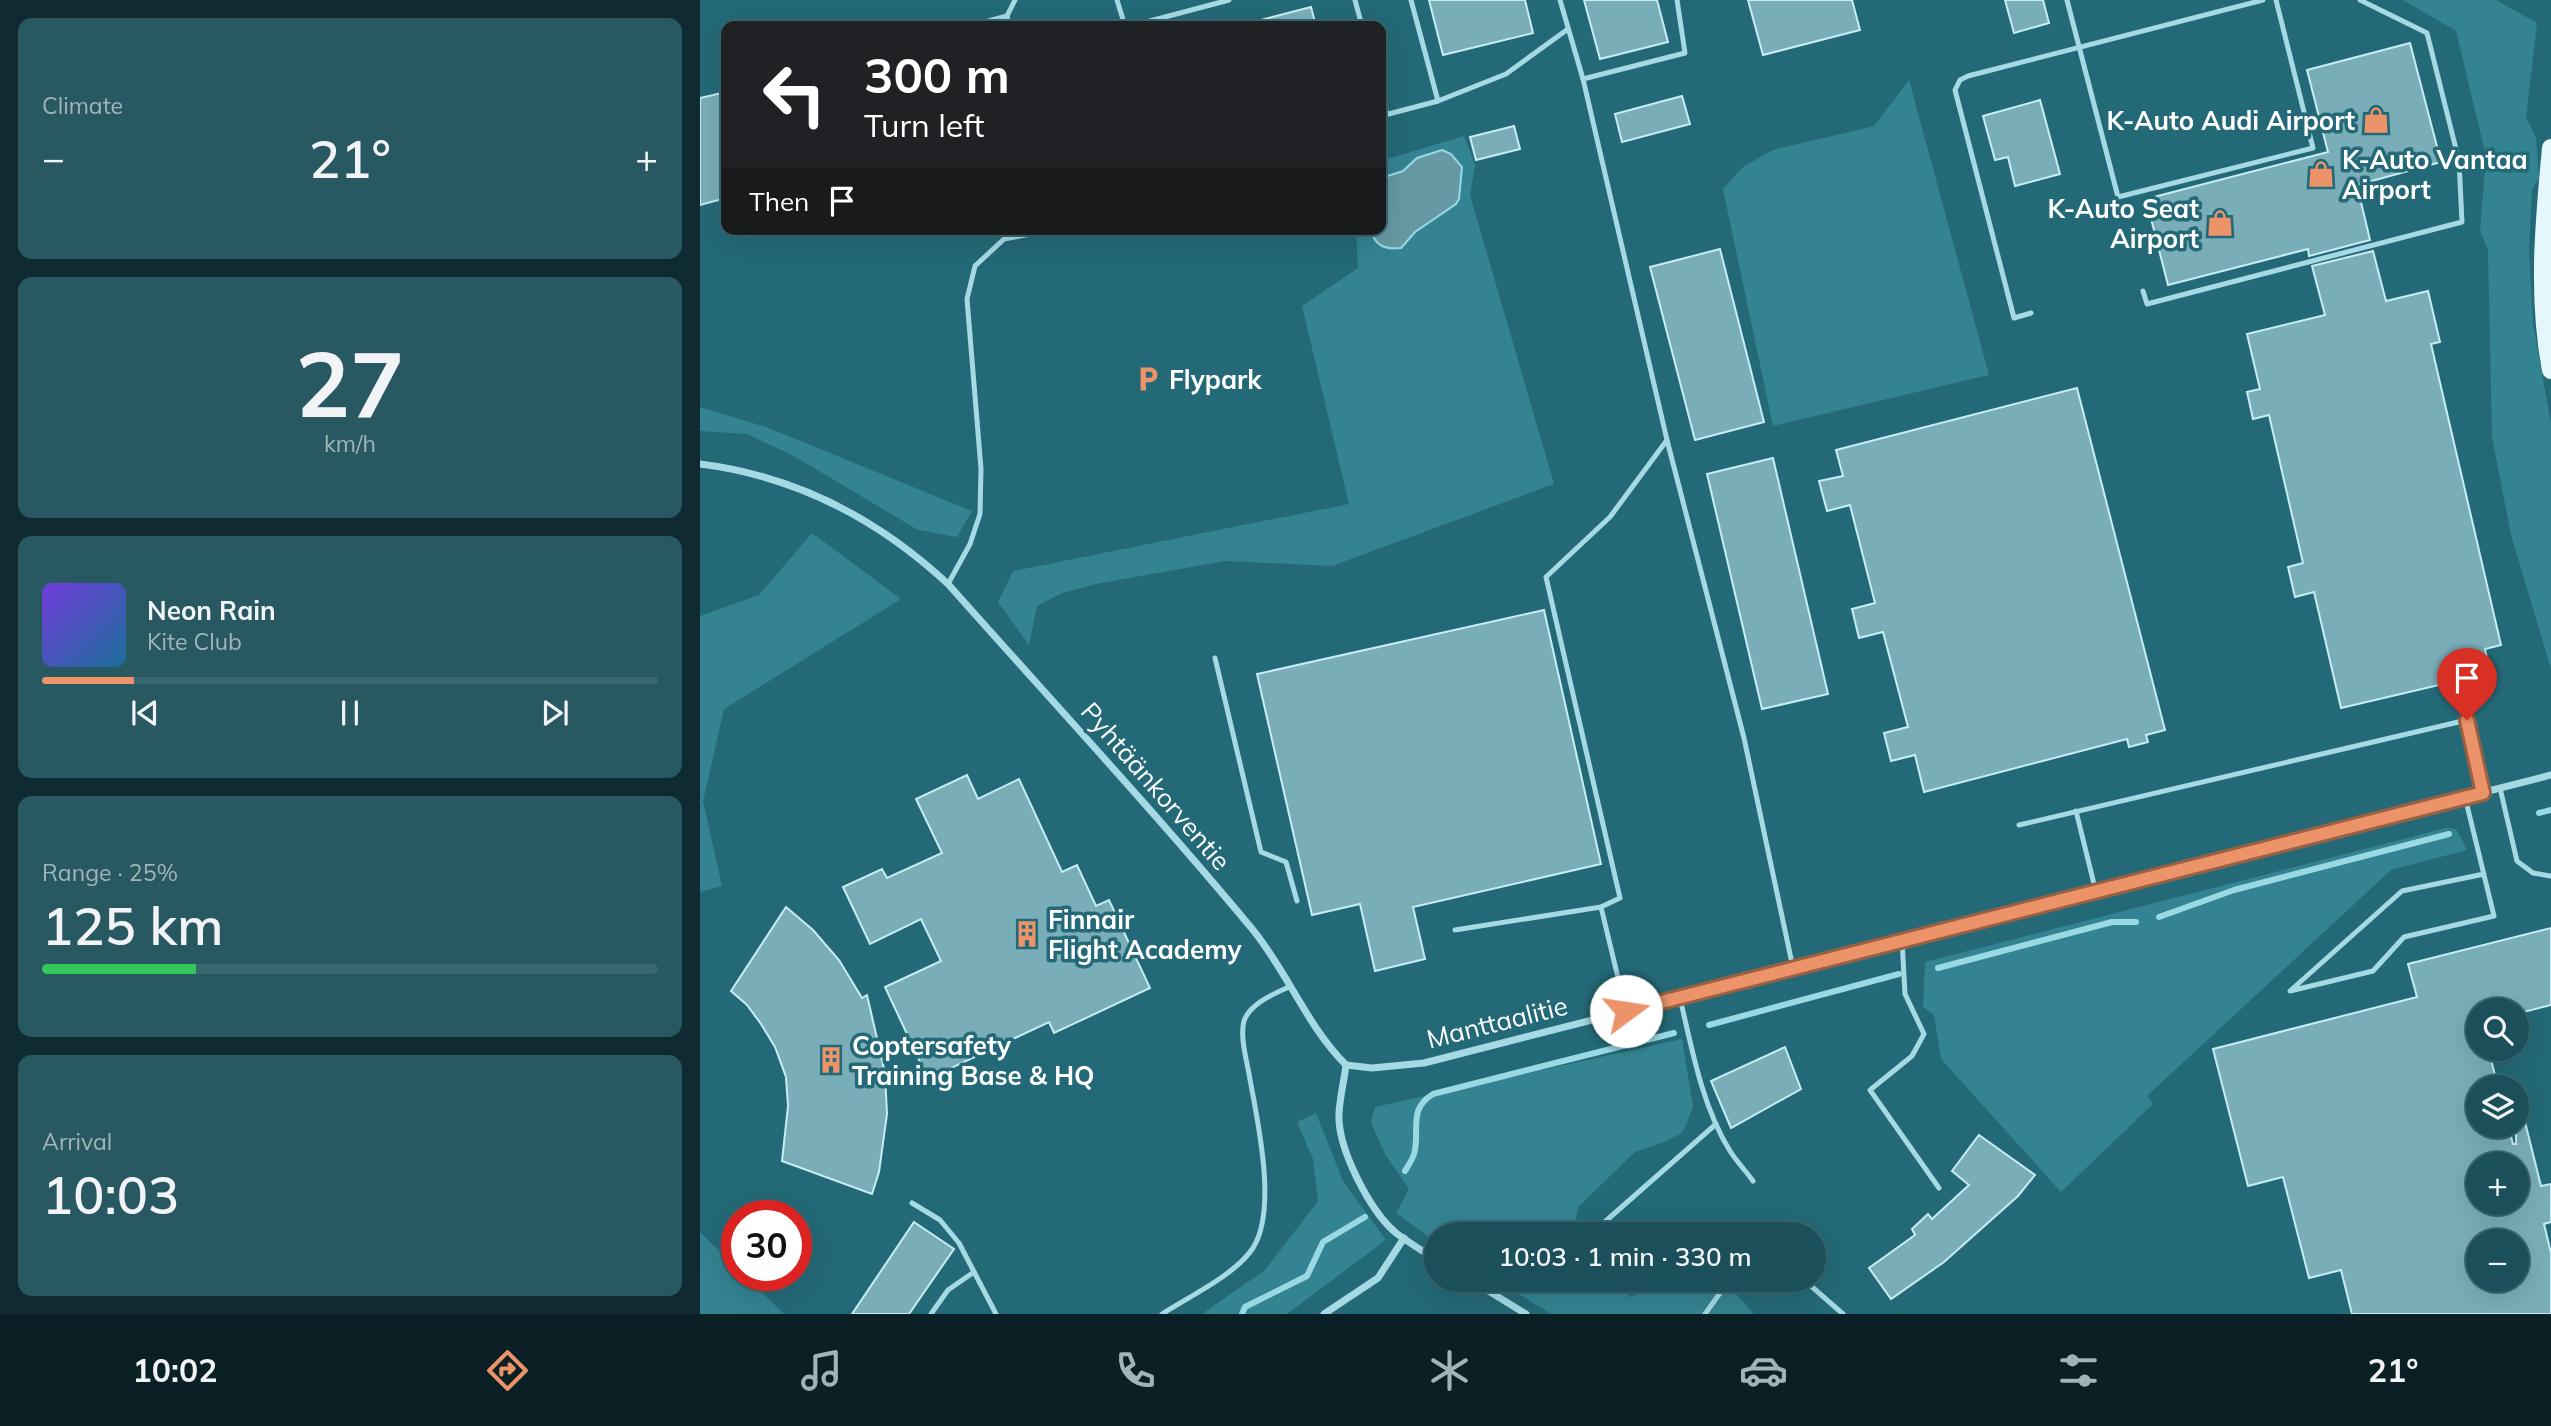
<!DOCTYPE html>
<html lang="en">
<head>
<meta charset="utf-8">
<style>
	body { margin:0; font-family:Mulish,sans-serif; background:#285962; color:#f1f3f6; height:100vh; display:flex; flex-direction:column; font-size:26px; white-space:nowrap }
	* { box-sizing:border-box; margin:0 }
	p { font-size:23px; color:#a0b5ba }
	.icon { flex:none; width:38px; height:38px; fill:none; stroke:currentColor; stroke-width:2; stroke-linecap:round; stroke-linejoin:round }
	.map { position:relative; flex:1; overflow:hidden }
	.side { display:flex; flex-direction:column; gap:18px; padding:18px; background:#0f2b31; width:700px }
	.side>* { flex:none }
	.guide { position:absolute; left:21px; top:21px; width:665px; height:214px; border-radius:14px; box-shadow:0 7px 28px #0002,0 0 0 2px #39666f; background:#202124; color:#fff; overflow:hidden }
	.buttons { position:absolute; left:1766px; top:998px; display:grid; gap:14px }
	.buttons a { display:grid; place-items:center; width:63px; height:63px; border-radius:50%; background:#1b4f59; box-shadow:0 7px 28px #0002,0 0 0 2px #39666f; font-size:35px }
	.speed { position:absolute; left:21px; top:1200px; display:flex; gap:14px; font-size:35px; font-weight:700; text-align:center }
	.speed>* { display:grid; place-content:center; width:91px; height:91px; border-radius:50%; background:#1b4f59; box-shadow:0 7px 28px #0002,0 0 0 2px #39666f; line-height:1 }
	.speed .limit { border:10px solid #d22; background:#fff; color:#111 }
	.pin { position:absolute; display:grid; place-items:center; width:60px; height:60px; color:#fff; margin:-72px -30px; border-radius:50% 50% 50% 0; rotate:-45deg; box-shadow:0 0 7px #0007 }
	.pin .icon { rotate:45deg }
	.me { position:absolute; width:77px; margin:-38px; rotate:76deg; stroke-linejoin:round; filter:drop-shadow(0 0 5px #0008) }
	.turn { display:flex; align-items:center; gap:24px; height:147px; padding:0 28px; font-size:32px }
	.turn .icon { width:91px; height:91px; stroke-width:2.5 }
	.turn b { display:block; font-size:49px; line-height:60px }
	.then { display:flex; align-items:center; height:66px; padding:0 28px; background:#0003; gap:14px; font-size:26px }
	.big { font-size:52px; font-weight:600; line-height:1.1 }
	.side .widget { flex:1; display:flex; flex-direction:column; justify-content:center; gap:10px; min-width:0; padding:0 24px; border-radius:14px; background:#285962 }
	.side .dial { align-items:center; gap:0 }
	.dial b { font-size:91px; line-height:1 }
	.song { display:flex; align-items:center; gap:21px }
	.cover { width:84px; height:84px; border-radius:10px; background:linear-gradient(135deg,hsl(260 70% 55%),hsl(200 70% 35%)) }
	.played { height:7px; border-radius:4px; background:linear-gradient(90deg,#ed9369 15%,#39666f 15%) }
	.keys { display:flex; justify-content:space-around; direction:ltr }
	.heat { display:flex; justify-content:space-between; align-items:center; font-size:38px; direction:ltr }
	.charge { height:10px; border-radius:5px; background:linear-gradient(90deg,#34c759 25%,#39666f 0) }
	.trip { position:absolute; left:724px; top:1222px; width:402px; height:70px; border-radius:35px; background:#1b4f59; box-shadow:0 7px 28px #0002,0 0 0 2px #39666f; font-weight:600; line-height:70px; text-align:center }
	.dock { display:flex; height:112px; justify-content:space-around; align-items:center; background:#0b2024; color:#a0b5ba }
	.dock .icon { width:49px; height:49px }
	.dock .selected { color:#ed9369 }
	.dock b { font-size:32px; color:#f1f3f6 }
	main { display:flex; flex:1; min-height:0 }
	.map>svg:first-child { display:block }
	.green { fill:#348392 }
	.water { fill:#6699a3; stroke:#99d9e4; stroke-width:2 }
	.lines { fill:none; stroke-linecap:round; stroke-linejoin:round }
	.stream { stroke:#99d9e4; stroke-width:6 }
	.building { fill:#79aeb8; stroke:#c7ecf3; stroke-width:2; fill-rule:evenodd }
	.lane { stroke:#a5d9e3; stroke-width:5 }
	.street { stroke:#a5d9e3; stroke-width:7 }
	.primary { stroke:#e4f7fc; stroke-width:18 }
	.route-casing { stroke:#9a6044; stroke-width:18 }
	.route { stroke:#ed9369; stroke-width:12 }
	.labels { text-anchor:middle; dominant-baseline:central; stroke-width:7; stroke-linejoin:round; paint-order:stroke }
	.poi-label { font-size:26px; font-weight:bold; fill:#fff; stroke:#246977; text-anchor:start }
	.street-label { font-size:26px; fill:#fff; stroke:#246977 }
</style>
</head>
<body>
<main>
<section class="side">
<div class="widget"><p>Climate</p>
<div class="heat"><a>−</a><b class="big">21°</b><a>+</a></div>
</div>
<div class="widget dial"><b>27</b><p>km/h</p></div>
<div class="widget">
<div class="song"><i class="cover"></i><div><b>Neon Rain</b><p>Kite Club</p></div></div>
<div class="played"></div>
<div class="keys"><svg class="icon" aria-label="previous" viewBox="0 0 24 24"><path d="M18 5L8 12l10 7zM5 5v14"/></svg><svg class="icon" aria-label="pause" viewBox="0 0 24 24"><path d="M8 5v14M16 5v14"/></svg><svg class="icon" aria-label="next" viewBox="0 0 24 24"><path d="M6 5l10 7-10 7zM19 5v14"/></svg></div>
</div>
<div class="widget"><p>Range · 25%</p><b class="big">125 km</b><div class="charge"></div></div>
<div class="widget"><p>Arrival</p><b class="big">10:03</b></div>
</section>
<div class="map">
<svg width="1851" height="1314" viewBox="0 0 1851 1314">
	<rect width="100%" height="100%" fill="#246977"/>
	<!-- green -->
	<g class="green">
		<path d="M1703,0h93l41,23 -11,95 10,19 3,41 -7,12 -3,59 4,74 18,101v245l-40,-134 -19,-98 -4,-187 -8,-19 6,-75 -30,-125z"/>
		<path d="M1209,80l80,295 -216,51 -50,-237 20,-22 30,-17 101,-24z"/>
		<path d="M764,136l11,29 -5,30 84,289 -222,82 -107,-5 -129,23 -34,9 -25,13 -8,39 -31,-43 15,-31 336,-67 -47,-198 56,-38 -2,-39h15v4l30,15 14,-16 41,-28 -39,-46 -14,13 -22,7v-17z"/>
		<path d="M0,407l66,20 206,84 -15,26 -39,-7 -126,-75 -45,-21 -47,-3z"/>
		<path d="M112,533l89,66 -177,110 -21,92 19,85 -22,6v-276l59,-21z"/>
		<path d="M1746,828l10,1 11,21 -76,20 -244,226 6,8 -92,88 -120,-133 -7,-44 -11,-8 2,-45z"/>
		<path d="M982,1039l11,68 -10,25 -16,9 -32,11 -57,55 -4,27h-137v9l-41,-30 13,-24 -24,-35 -14,-32 4,-15z"/>
		<path d="M616,1113l27,68 43,59 -99,74h-85l63,-44 53,-69 -5,-42 -16,-37z"/>
		<path d="M0,1232l37,36v8h8l39,38h-84z"/>
		<path d="M795,1279h117l19,18 34,-18h58l31,35h-203z"/>
	</g>
	<!-- water -->
	<path class="water" d="M742,150l9,4 11,13 -3,32 -3,5 -41,28 -14,16c-15,2 -27,-2 -30,-19h10v-51l22,-7 14,-13z"/>
	<g class="lines">
		<!-- stream -->
		<g class="stream">
			<path d="M1839,813l12,-3"/>
			<path d="M1459,917l75,-27 215,-56"/>
			<path d="M1238,968l174,-46h24"/>
			<path d="M1009,1025l190,-51"/>
			<path d="M705,1171c4,-7 9,-13 10,-21 4,-24 -6,-41 18,-56l241,-61"/>
			<path d="M542,1314l3,-7 62,-31 16,-34 42,-25"/>
		</g>
	</g>
	<!-- building -->
	<g class="building">
		<path d="M729,0h96l8,33 -90,22z"/>
		<path d="M884,0h73l11,42 -68,17z"/>
		<path d="M1048,0h104l8,30 -97,25z"/>
		<path d="M1305,0h38l6,23 -35,10z"/>
		<path d="M611,7l5,19h-59v-5z"/>
		<path d="M1710,43l31,119 -84,23 13,55 -61,16 -1,-7 -140,36 -22,-86 182,-47 -21,-82z"/>
		<path d="M26,92v106l-26,7v-107z"/>
		<path d="M982,96l8,28 -68,18 -7,-28z"/>
		<path d="M1340,100l20,74 -45,12 -7,-29 -13,3 -12,-44z"/>
		<path d="M814,126l6,23 -44,11 -6,-23z"/>
		<path d="M1020,249l44,173 -69,18 -45,-173z"/>
		<path d="M1673,251l13,50 42,-10 12,51 -9,2 70,301 -16,4 5,24 -149,35 -27,-116 -19,5 -7,-30 15,-4 -34,-148 -16,4 -6,-27 13,-3 -13,-55 78,-19 -13,-49z"/>
		<path d="M1377,388l88,342 -19,5 2,7 -19,5 -2,-8 -203,53 -9,-37 -24,6 -7,-28 24,-6 -25,-95 -24,6 -7,-29 23,-6 -25,-98 -23,6 -8,-30 24,-5 -7,-26z"/>
		<path d="M1073,458l55,236 -66,15 -55,-235z"/>
		<path d="M844,610l57,254 -188,43 12,52 -50,12 -15,-67 -48,11 -55,-241z"/>
		<path d="M267,775l11,24 41,-20 43,93 15,-7 19,41 13,-6 41,88 -96,45 -5,-11 -121,57 -43,-92 56,-26 -20,-42 -51,25 -27,-57 39,-18 5,9 55,-25 -26,-54z"/>
		<path d="M86,907l27,23 26,30 23,38 5,-3 18,78 2,41 -8,58 -7,22 -90,-33 6,-55 -2,-29 -11,-30 -14,-23 -14,-19 -16,-14z"/>
		<path d="M1851,928v77l-35,9v-4h-38v38h10l10,39h-20v38h30l5,19h3v-33l6,-1 19,76 10,-2v38l-7,2 7,29v61h-199l-11,-44 -32,8 -26,-101 -35,9 -35,-137 204,-52 -9,-33zM1778,1164h38v38h-38zM1778,1241h38v38h-38z"/>
		<path d="M1085,1047l16,42 -70,39 -20,-47z"/>
		<path d="M1279,1135l56,40 -17,21 -74,66 -53,37 -22,-31 46,-33 -3,-6 16,-15 4,5 37,-34 -17,-14z"/>
		<path d="M214,1222l40,27 -45,65h-57z"/>
	</g>
	<g class="lines">
		<!-- lane -->
		<g class="lane">
			<path d="M417,0l8,26"/>
			<path d="M655,0l7,26"/>
			<path d="M711,0l27,101"/>
			<path d="M1367,0l51,197 195,-49 -37,-148"/>
			<path d="M281,26v-3l26,-7"/>
			<path d="M309,26l-2,-10 8,-16"/>
			<path d="M431,26l98,-26"/>
			<path d="M883,79l102,-26 -8,-53"/>
			<path d="M681,93l6,21"/>
			<path d="M681,116l57,-15 68,-27 62,-45"/>
			<path d="M1443,291l4,13 315,-82 -3,-61 -32,-128 -67,-33"/>
			<path d="M1331,313l-17,5 -59,-228 5,-10 8,-4 295,-76"/>
			<path d="M967,440l77,298 49,230"/>
			<path d="M248,584l22,-40 10,-30 1,-45 -14,-170 8,-33 29,-27 55,-10"/>
			<path d="M515,658l46,194 25,10 11,39"/>
			<path d="M1800,788l17,73 16,12 18,3"/>
			<path d="M1765,797l29,119 -90,21 -31,34 -83,20 112,-100 82,-17"/>
			<path d="M1376,811l20,81"/>
			<path d="M1319,825l448,-105 16,73"/>
			<path d="M901,907l25,104"/>
			<path d="M755,930l146,-23 19,-9 -74,-321 64,-60 57,-77 -84,-361 -23,-79"/>
			<path d="M1202,940l3,54 19,40 -12,22 -42,34 69,98"/>
			<path d="M980,998c12,51 22,108 50,153 7,11 16,20 23,30"/>
			<path d="M212,1203l28,17 19,23 37,71"/>
			<path d="M891,1234l125,-110"/>
			<path d="M1103,1279l40,35"/>
			<path d="M231,1314l17,-24 26,-18"/>
			<path d="M462,1314c28,-18 73,-39 91,-66 25,-40 4,-129 -4,-174 -3,-16 -9,-38 -5,-53 6,-18 32,-28 47,-35"/>
			<path d="M1005,1314l25,-35"/>
		</g>
		<!-- street -->
		<g class="street">
			<path d="M0,464c96,12 178,55 248,120 102,115 207,228 305,346 35,43 54,96 93,135"/>
			<path d="M646,1065l26,3 52,-5 1127,-288"/>
			<path d="M646,1065c-2,16 -6,32 -7,48 -2,35 31,98 57,120 13,10 27,18 41,27"/>
			<path d="M769,1279l57,35"/>
			<path d="M624,1314l54,-36 26,-40"/>
		</g>
		<!-- primary -->
		<path class="primary" d="M1851,148c-7,74 -14,148 0,222"/>
	</g>
	<g class="lines">
		<defs>
			<path id="route" d="M926,1011l857,-218 -16,-73"/>
		</defs>
		<!-- route casing -->
		<use href="#route" class="route-casing"/>
		<!-- route -->
		<use href="#route" class="route"/>
	</g>
	<!-- icons -->
	<defs>
		<symbol id="shop-bare" viewBox="-9 -9 18 18"><path d="M-5-2.5h2.3a2.7 3.5 0 0 1 5.4 0H5L5.5 6h-11ZM-1.5-2.5h3a1.5 2.3 0 0 0-3 0Z" fill="#ed9369" stroke="#246977" stroke-width="2.5" paint-order="stroke"/></symbol>
		<symbol id="parking-bare" viewBox="-9 -9 18 18"><path d="M-3.5-5.5H1a3.5 3.5 0 0 1 0 7H-1V5.5H-3.5ZM-1-3.4V-.6H.8a1.4 1.4 0 0 0 0-2.8Z" fill="#ed9369" stroke="#246977" stroke-width="2.5" paint-order="stroke"/></symbol>
		<symbol id="building-bare" viewBox="-9 -9 18 18"><path d="M-4-6H4V6H1V3H-1V6H-4ZM-2.5-4.3h1.7v1.8h-1.7ZM.8-4.3h1.7v1.8H.8ZM-2.5-1h1.7V.8h-1.7ZM.8-1h1.7V.8H.8Z" fill="#ed9369" stroke="#246977" stroke-width="2.5" paint-order="stroke"/></symbol>
	</defs>
	<g fill-rule="evenodd">
		<use href="#shop-bare" x="1657" y="101" width="38" height="38"/>
		<use href="#shop-bare" x="1602" y="155" width="38" height="38"/>
		<use href="#shop-bare" x="1501" y="204" width="38" height="38"/>
		<use href="#parking-bare" x="429" y="360" width="38" height="38"/>
		<use href="#building-bare" x="308" y="915" width="38" height="38"/>
		<use href="#building-bare" x="112" y="1041" width="38" height="38"/>
	</g>
	<g class="labels">
		<!-- poi labels -->
		<g class="poi-label">
			<text x="1655" y="120" text-anchor="end">K-Auto Audi Airport</text>
			<text x="1642" y="159">K-Auto Vantaa<tspan x="1642" dy="30">Airport</tspan></text>
			<text x="1499" y="208" text-anchor="end">K-Auto Seat<tspan x="1499" dy="30">Airport</tspan></text>
			<text x="469" y="379">Flypark</text>
			<text x="348" y="919">Finnair<tspan x="348" dy="30">Flight Academy</tspan></text>
			<text x="152" y="1045">Coptersafety<tspan x="152" dy="30">Training Base &amp; HQ</tspan></text>
		</g>
		<!-- street labels -->
		<g class="street-label">
			<text transform="translate(456 786) rotate(49)">Pyhtäänkorventie</text>
			<text transform="translate(797 1022) rotate(-14)">Manttaalitie</text>
		</g>
	</g>
</svg>
<div class="buttons">
<a><svg class="icon" aria-label="search" viewBox="0 0 24 24"><circle cx="10" cy="10" r="6"/><path d="M15 15l6 6"/></svg></a>
<a><svg class="icon" aria-label="layers" viewBox="0 0 24 24"><path d="M12 4l9 5-9 5-9-5zM3 14l9 5 9-5"/></svg></a>
<a>+</a>
<a>−</a>
</div>
<div class="speed"><div class="limit">30</div></div>
<div class="pin" style="left:1767px;top:720px;background:#d93025"><svg class="icon" aria-label="arrive" viewBox="0 0 24 24"><path d="M6 21V4h12l-3 4 3 4H6"/></svg></div>
<svg class="me" style="left:926px;top:1011px" viewBox="-20 -20 40 40"><circle r="19" fill="#fff"/><path d="M0-13L10 11 0 6-10 11z" fill="#ed9369"/></svg>
<div class="trip">10:03 · 1 min · 330 m</div>
<div class="guide">
<div class="turn"><svg class="icon" aria-label="left" viewBox="0 0 24 24"><path d="M17 20v-9H6M10 6l-5 5 5 5"/></svg><div><b>300 m</b>Turn left</div></div>
<div class="then">Then<svg class="icon" aria-label="arrive" viewBox="0 0 24 24"><path d="M6 21V4h12l-3 4 3 4H6"/></svg></div>
</div>
</div>
</main>
<nav class="dock">
<b>10:02</b>
<svg class="icon selected" aria-label="directions" viewBox="0 0 24 24"><path d="M12 3l9 9-9 9-9-9zM9 14v-3h6M13 9l2 2-2 2"/></svg>
<svg class="icon" aria-label="music" viewBox="0 0 24 24"><path d="M9 18V5l10-2v13"/><circle cx="6" cy="18" r="3"/><circle cx="16" cy="16" r="3"/></svg>
<svg class="icon" aria-label="phone" viewBox="0 0 24 24"><path d="M5 4h4l2 5-3 2q2 4 5 5l2-3 5 2v4C11 20 4 13 5 4z"/></svg>
<svg class="icon" aria-label="climate" viewBox="0 0 24 24"><path d="M12 3v18M4 7l16 10M4 17L20 7"/></svg>
<svg class="icon" aria-label="car" viewBox="0 0 24 24"><path d="M5 17H2v-5l4-1 3-4h7l3 4 3 1v5h-3M9 17h6M6 11h13"/><circle cx="7" cy="17" r="2"/><circle cx="17" cy="17" r="2"/></svg>
<svg class="icon" aria-label="filters" viewBox="0 0 24 24"><path d="M4 7h16M4 17h16"/><circle cx="9" cy="7" r="2"/><circle cx="15" cy="17" r="2"/></svg>
<b>21°</b>
</nav>
</body>
</html>
